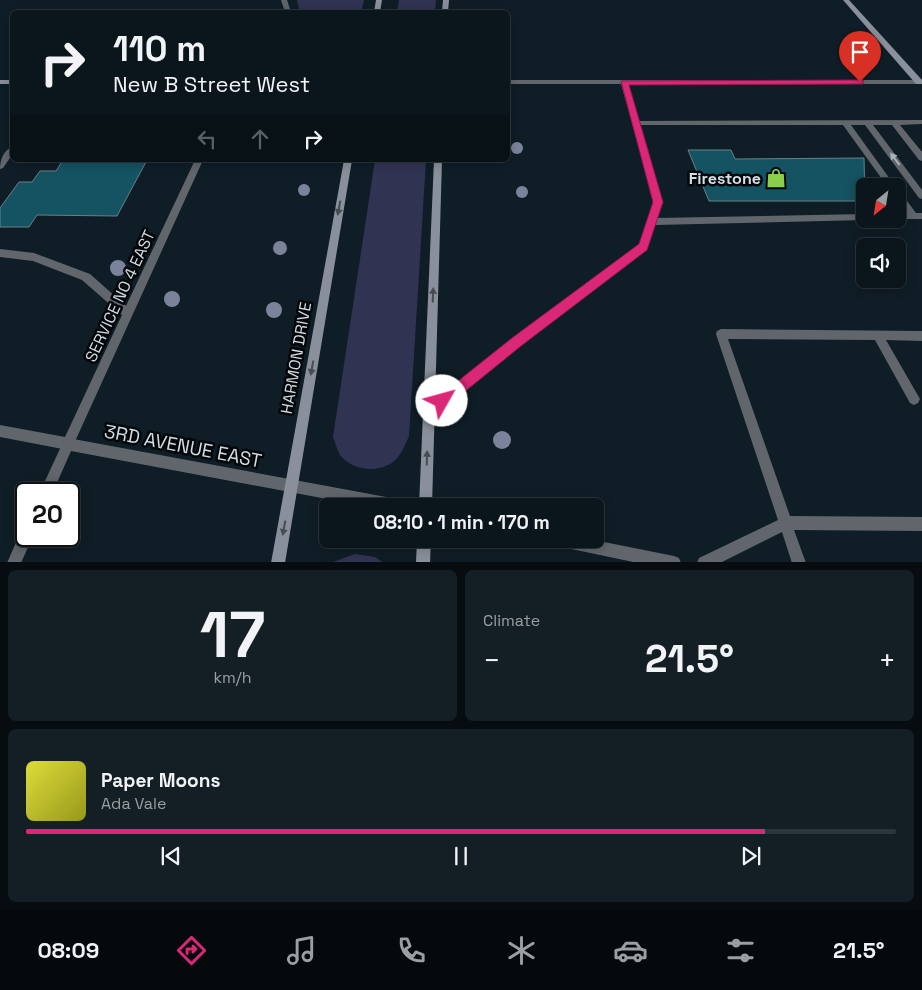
<!DOCTYPE html>
<html lang="en">
<head>
<meta charset="utf-8">
<style>
	body { margin:0; font-family:"Space Grotesk",sans-serif; background:#141f25; color:#f1f3f6; height:100vh; display:flex; flex-direction:column; font-size:19px; white-space:nowrap }
	* { box-sizing:border-box; margin:0 }
	p { font-size:16px; color:#9a9fa3 }
	.icon { flex:none; width:28px; height:28px; fill:none; stroke:currentColor; stroke-width:2; stroke-linecap:round; stroke-linejoin:round }
	.map { position:relative; height:562px; overflow:hidden }
	.drawer { display:flex; flex-direction:column; gap:8px; padding:8px; background:#060c0f; flex:1 }
	.drawer>* { flex:none }
	.top-card { position:absolute; left:10px; top:10px; width:500px; height:152px; border-radius:8px; box-shadow:0 2px 12px #0003,0 0 0 1px #2b353b; background:#0b161c; color:#f1f3f6; overflow:hidden }
	.needle { width:32px; rotate:210deg }
	.buttons { position:absolute; left:856px; top:178px; display:grid; gap:10px }
	.buttons a { display:grid; place-items:center; width:50px; height:50px; border-radius:8px; background:#0b161c; box-shadow:0 2px 12px #0003,0 0 0 1px #2b353b; font-size:25px }
	.speed { position:absolute; left:15px; top:482px; display:flex; gap:10px; font-size:25px; font-weight:700; text-align:center }
	.speed>* { display:grid; place-content:center; width:65px; height:65px; border-radius:50%; background:#0b161c; box-shadow:0 2px 12px #0003,0 0 0 1px #2b353b; line-height:1 }
	.speed .limit { border:2px solid #111; border-radius:8px; background:#fff; color:#111 }
	.pin { position:absolute; display:grid; place-items:center; width:42px; height:42px; color:#fff; margin:-51px -21px; border-radius:50% 50% 50% 0; rotate:-45deg; box-shadow:0 0 5px #0007 }
	.pin .icon { rotate:45deg }
	.me { position:absolute; width:55px; margin:-28px; rotate:52deg; stroke-linejoin:round; filter:drop-shadow(0 0 4px #0008) }
	.turn { display:flex; align-items:center; gap:18px; height:105px; padding:0 20px; font-size:22px }
	.turn .icon { width:65px; height:65px; stroke-width:2.5 }
	.turn b { display:block; font-size:35px; line-height:42px }
	.lanes { display:flex; align-items:center; height:48px; padding:0 20px; background:#0003; justify-content:center; gap:25px; direction:ltr }
	.lanes .off { opacity:.35 }
	.big { font-size:38px; font-weight:600; line-height:1.1 }
	.drawer .card { flex:1; display:flex; flex-direction:column; justify-content:center; gap:8px; min-width:0; padding:0 18px; border-radius:8px; background:#141f25 }
	.drawer .dial { align-items:center; gap:0 }
	.dial b { font-size:65px; line-height:1 }
	.song { display:flex; align-items:center; gap:15px }
	.cover { width:60px; height:60px; border-radius:8px; background:linear-gradient(135deg,hsl(60 70% 55%),hsl(60 70% 35%)) }
	.played { height:5px; border-radius:2px; background:linear-gradient(90deg,#db2777 85%,#2b353b 85%) }
	.keys { display:flex; justify-content:space-around; direction:ltr }
	.heat { display:flex; justify-content:space-between; align-items:center; font-size:28px; direction:ltr }
	.drawer .tiles { flex:1; display:grid; gap:8px; grid-template-columns:1fr 1fr }
	.card:last-child { grid-column:span 2 }
	.trip { position:absolute; left:319px; top:498px; width:285px; height:50px; border-radius:8px; background:#0b161c; box-shadow:0 2px 12px #0003,0 0 0 1px #2b353b; font-weight:600; line-height:50px; text-align:center }
	.tab-bar { display:flex; height:80px; justify-content:space-around; align-items:center; background:#04090b; color:#9a9fa3 }
	.tab-bar .icon { width:35px; height:35px }
	.tab-bar .active { color:#db2777 }
	.tab-bar b { font-size:22px; color:#f1f3f6 }
	.map>svg:first-child { display:block }
	.green { fill:#313353 }
	.building { fill:#145362; stroke:#6b8086 }
	.lines { fill:none; stroke-linecap:round; stroke-linejoin:round }
	.lane { fill:#61666c; fill-rule:evenodd }
	.street { fill:#61666c; fill-rule:evenodd }
	.secondary { fill:#8a909b; fill-rule:evenodd }
	.tree { fill:#7b839a }
	.oneway { fill:#acb3b9 }
	.oneway2 { fill:#464c52 }
	.route { fill:#db2777; stroke:#8e194d }
	.labels { text-anchor:middle; dominant-baseline:central; stroke-width:5; stroke-linejoin:round; paint-order:stroke }
	.poi-label { font-size:16px; font-weight:bold; fill:#d4dde3; stroke:#03070a; text-anchor:end }
	.street-label { font-size:16px; fill:#d4dde3; stroke:#03070a }
	.near-street-label { font-size:19px; fill:#d4dde3; stroke:#03070a }
</style>
</head>
<body>
<div class="map">
<svg width="922" height="563" viewBox="0 0 922 563">
	<rect width="100%" height="100%" fill="#0f1d26"/>
	<!-- green -->
	<g class="green">
		<path d="M297,0h67l-3,12h-61z"/>
		<path d="M399,0h37l-1,12h-38z"/>
		<path d="M375,160h51l-17,276c-4,9 -8,20 -16,26 -16,12 -41,8 -53,-7 -3,-5 -5,-13 -7,-18z"/>
		<path d="M355,554l20,3 7,5h-49z"/>
	</g>
	<!-- building -->
	<g class="building">
		<path d="M688,150h43l4,9 129,-1 1,43h-156z"/>
		<path d="M63,160h84l-30,56 -80,-1 -8,12h-29v-19l19,-26h13l8,-11h16z"/>
	</g>
	<g class="lines">
		<!-- lane -->
		<g class="lane">
			<path d="M281,0h6l4,12h-6z"/>
			<path d="M508,80h414v4h-294l11,37 283,-1v4l-22,1 22,27v9l-3,-1 -27,-35h-19l49,65v9l-3,-1 -54,-73h-14l44,61h-8l-44,-61h-203l22,77 -5,16 208,-4v5h4l-4,1 -210,5 -8,25 -127,95 -88,71 -4,2 -4,-2 -2,-4 2,-4 88,-69 128,-94 14,-43 -33,-118h-113z"/>
			<path d="M12,147v8l-9,13 -3,1c0,-9 3,-18 12,-22z"/>
			<path d="M195,160h8l-131,288 -4,2 -68,-13v-12l65,12 57,-122 -40,-35 -49,-19 -33,-4v-8l34,4 56,21 36,32z"/>
			<path d="M898,192l3,1 15,20h6v6h-27h3v-5l8,-1 -8,-12z"/>
			<path d="M721,329l201,2v10l-36,-1 34,59 -2,4 -4,2 -4,-2 -35,-63 -147,-1 62,177 132,1v14l-128,-1 12,33h-14l-10,-31 -62,31h-23l2,-5 79,-38 -62,-186 1,-3z"/>
		</g>
		<!-- street -->
		<g class="street">
			<path d="M68,438l329,61 5,2 2,5h-40l-293,-55 -19,43h-13l25,-54z"/>
			<path d="M26,529v7h7l-12,27h-14l14,-32z"/>
			<path d="M550,539h39l85,17 5,2 2,5h-43l-81,-17 -5,-2z"/>
		</g>
		<!-- secondary -->
		<g class="secondary">
			<path d="M376,0h6l-2,12h-6z"/>
			<path d="M443,0h6l-1,12h-6z"/>
			<path d="M843,0h6l73,80v4h-6z"/>
			<rect x="0" y="80" width="12" height="4"/>
			<path d="M344,160h8l-67,403h-14z"/>
			<path d="M434,160h8l-10,346h-13z"/>
			<path d="M417,539h14l-1,24h-14z"/>
		</g>
	</g>
	<!-- trees -->
	<g class="tree">
		<circle cx="517" cy="148" r="6"/>
		<circle cx="304" cy="190" r="6"/>
		<circle cx="522" cy="192" r="6"/>
		<circle cx="280" cy="248" r="7"/>
		<circle cx="118" cy="268" r="8"/>
		<circle cx="172" cy="299" r="8"/>
		<circle cx="274" cy="310" r="8"/>
		<circle cx="502" cy="440" r="9"/>
	</g>
	<!-- one-way arrows -->
	<defs><path id="oneway-solid" d="M-6-.8H1V-3.2L6.5 0L1 3.2V.8H-6Z" transform="scale(1.25)"/></defs>
	<use class="oneway" href="#oneway-solid" transform="translate(895 159) rotate(-127)"/>
	<g class="oneway2">
		<use href="#oneway-solid" transform="translate(339 208) rotate(100)"/>
		<use href="#oneway-solid" transform="translate(433 295) rotate(-88)"/>
		<use href="#oneway-solid" transform="translate(312 368) rotate(100)"/>
		<use href="#oneway-solid" transform="translate(427 458) rotate(-88)"/>
		<use href="#oneway-solid" transform="translate(284 528) rotate(100)"/>
	</g>
	<!-- route -->
	<path class="route" d="M860,80h3v4l-234,1 34,117 -16,48 -126,96 -74,60 -5,1 -4,-1 -2,-5 2,-4 74,-59 127,-94 14,-42 -32,-121z"/>
	<!-- icons -->
	<defs>
		<symbol id="shop-bare" viewBox="-9 -9 18 18"><path d="M-5-2.5h2.3a2.7 3.5 0 0 1 5.4 0H5L5.5 6h-11ZM-1.5-2.5h3a1.5 2.3 0 0 0-3 0Z" fill="#89cf49" stroke="#03070a" stroke-width="2.5" paint-order="stroke"/></symbol>
	</defs>
	<g fill-rule="evenodd">
		<use href="#shop-bare" x="762" y="164" width="28" height="28"/>
	</g>
	<g class="labels">
		<!-- poi labels -->
		<g class="poi-label">
			<text x="761" y="178">Firestone</text>
		</g>
		<!-- street labels -->
		<g class="street-label">
			<text transform="translate(120 296) rotate(-65)">SERVICE NO 4 EAST</text>
			<text transform="translate(296 358) rotate(-80)">HARMON DRIVE</text>
		</g>
		<!-- near-street labels -->
		<g class="near-street-label">
			<text transform="translate(183 446) rotate(11)">3RD AVENUE EAST</text>
		</g>
	</g>
</svg>
<div class="buttons">
<a><svg class="needle" viewBox="-14 -14 28 28"><path d="M0-13l5 13h-10z" fill="#e53935"/><path d="M0 13l5-13h-10z" fill="#9a9fa3"/></svg></a>
<a><svg class="icon" aria-label="sound" viewBox="0 0 24 24"><path d="M4 9h4l5-4v14l-5-4H4zM17 9q2 3 0 6"/></svg></a>
</div>
<div class="speed"><div class="limit">20</div></div>
<div class="pin" style="left:860px;top:82px;background:#d93025"><svg class="icon" aria-label="arrive" viewBox="0 0 24 24"><path d="M6 21V4h12l-3 4 3 4H6"/></svg></div>
<svg class="me" style="left:442px;top:401px" viewBox="-20 -20 40 40"><circle r="19" fill="#fff"/><path d="M0-13L10 11 0 6-10 11z" fill="#db2777"/></svg>
<div class="trip">08:10 · 1 min · 170 m</div>
<div class="top-card">
<div class="turn"><svg class="icon" aria-label="right" viewBox="0 0 24 24"><path d="M7 20v-9h11M14 6l5 5-5 5"/></svg><div><b>110 m</b>New B Street West</div></div>
<div class="lanes"><svg class="icon off" aria-label="left" viewBox="0 0 24 24"><path d="M17 20v-9H6M10 6l-5 5 5 5"/></svg><svg class="icon off" aria-label="ahead" viewBox="0 0 24 24"><path d="M12 20V5M6 11l6-6 6 6"/></svg><svg class="icon" aria-label="right" viewBox="0 0 24 24"><path d="M7 20v-9h11M14 6l5 5-5 5"/></svg></div>
</div>
</div>
<section class="drawer">
<div class="tiles">
<div class="card dial"><b>17</b><p>km/h</p></div>
<div class="card"><p>Climate</p>
<div class="heat"><a>−</a><b class="big">21.5°</b><a>+</a></div>
</div>
<div class="card">
<div class="song"><i class="cover"></i><div><b>Paper Moons</b><p>Ada Vale</p></div></div>
<div class="played"></div>
<div class="keys"><svg class="icon" aria-label="previous" viewBox="0 0 24 24"><path d="M18 5L8 12l10 7zM5 5v14"/></svg><svg class="icon" aria-label="pause" viewBox="0 0 24 24"><path d="M8 5v14M16 5v14"/></svg><svg class="icon" aria-label="next" viewBox="0 0 24 24"><path d="M6 5l10 7-10 7zM19 5v14"/></svg></div>
</div>
</div>
</section>
<nav class="tab-bar">
<b>08:09</b>
<svg class="icon active" aria-label="directions" viewBox="0 0 24 24"><path d="M12 3l9 9-9 9-9-9zM9 14v-3h6M13 9l2 2-2 2"/></svg>
<svg class="icon" aria-label="music" viewBox="0 0 24 24"><path d="M9 18V5l10-2v13"/><circle cx="6" cy="18" r="3"/><circle cx="16" cy="16" r="3"/></svg>
<svg class="icon" aria-label="phone" viewBox="0 0 24 24"><path d="M5 4h4l2 5-3 2q2 4 5 5l2-3 5 2v4C11 20 4 13 5 4z"/></svg>
<svg class="icon" aria-label="climate" viewBox="0 0 24 24"><path d="M12 3v18M4 7l16 10M4 17L20 7"/></svg>
<svg class="icon" aria-label="car" viewBox="0 0 24 24"><path d="M5 17H2v-5l4-1 3-4h7l3 4 3 1v5h-3M9 17h6M6 11h13"/><circle cx="7" cy="17" r="2"/><circle cx="17" cy="17" r="2"/></svg>
<svg class="icon" aria-label="filters" viewBox="0 0 24 24"><path d="M4 7h16M4 17h16"/><circle cx="9" cy="7" r="2"/><circle cx="15" cy="17" r="2"/></svg>
<b>21.5°</b>
</nav>
</body>
</html>
